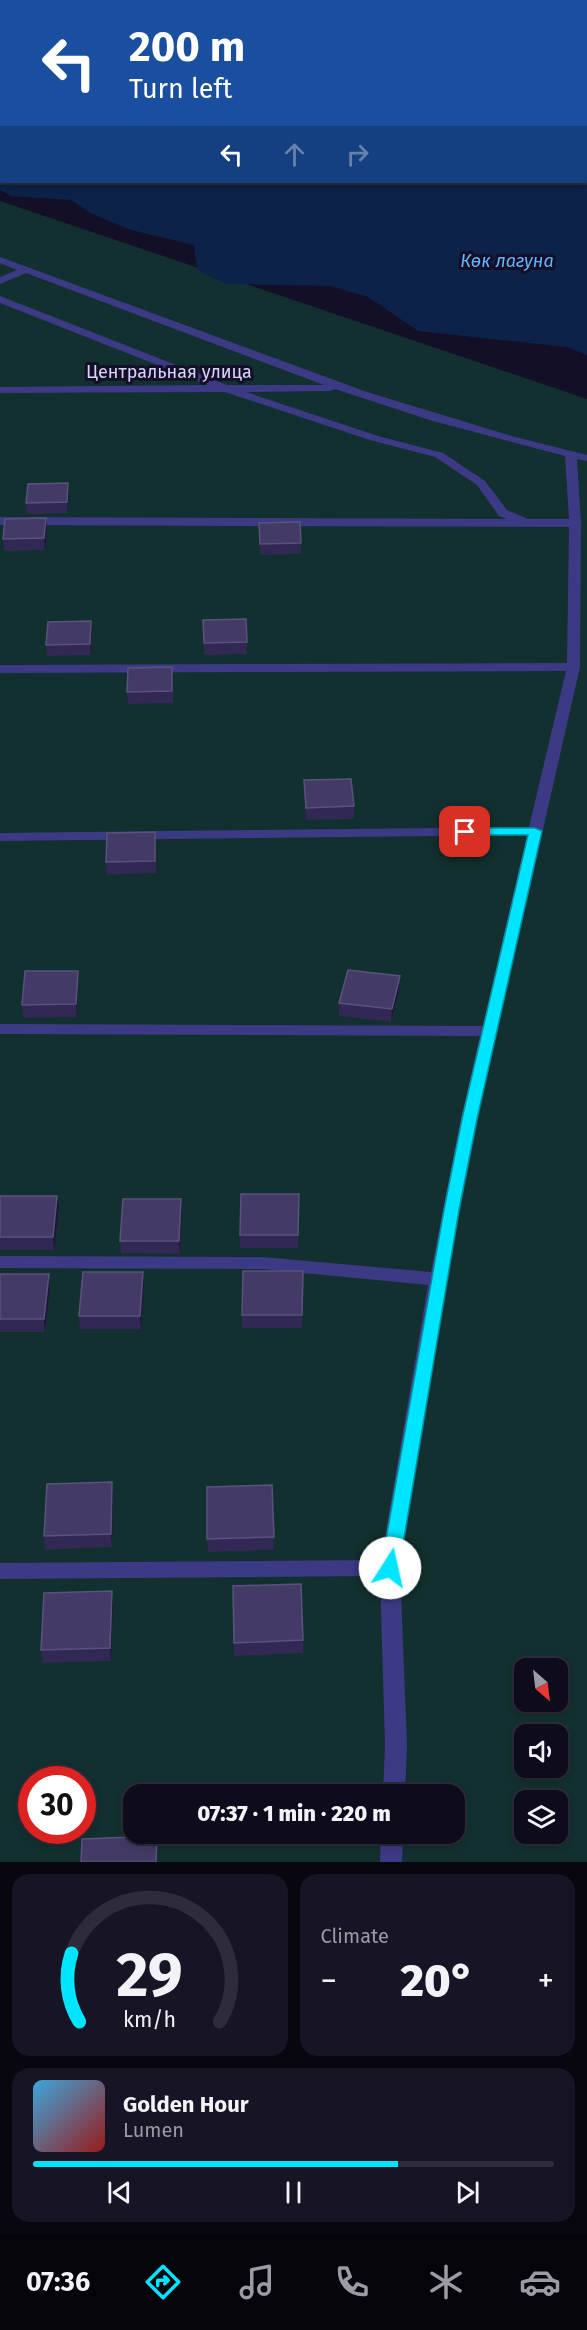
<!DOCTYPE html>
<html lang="en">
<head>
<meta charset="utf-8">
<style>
	body { margin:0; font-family:"Fira Sans",sans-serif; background:#171425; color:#f1f3f6; height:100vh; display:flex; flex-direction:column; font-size:22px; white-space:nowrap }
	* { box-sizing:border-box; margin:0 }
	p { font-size:20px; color:#9b9ba3 }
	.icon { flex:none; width:33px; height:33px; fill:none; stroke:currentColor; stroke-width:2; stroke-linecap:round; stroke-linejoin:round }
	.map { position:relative; height:1862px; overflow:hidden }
	.sheet { display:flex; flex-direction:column; gap:12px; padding:12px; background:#08060f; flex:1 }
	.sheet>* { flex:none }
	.top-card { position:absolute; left:0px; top:0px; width:588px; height:183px; box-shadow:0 3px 9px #0003,0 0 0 2px #2e2b3b; background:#1a4fa0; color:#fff; overflow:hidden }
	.needle { width:39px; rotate:152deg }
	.tools { position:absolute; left:514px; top:1658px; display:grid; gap:12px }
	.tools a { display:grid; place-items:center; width:54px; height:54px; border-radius:12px; background:#0e0b1c; box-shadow:0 3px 9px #0003,0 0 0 2px #2e2b3b; font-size:30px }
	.speed { position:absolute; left:18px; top:1766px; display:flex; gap:12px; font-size:30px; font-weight:700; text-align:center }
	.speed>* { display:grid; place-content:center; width:78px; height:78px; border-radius:50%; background:#0e0b1c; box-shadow:0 3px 9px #0003,0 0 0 2px #2e2b3b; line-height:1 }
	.speed .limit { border:9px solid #d22; background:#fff; color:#111 }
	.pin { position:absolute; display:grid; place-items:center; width:51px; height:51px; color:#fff; margin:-26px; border-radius:12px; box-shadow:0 3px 9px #0006 }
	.me { position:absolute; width:66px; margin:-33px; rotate:10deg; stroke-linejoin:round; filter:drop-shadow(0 0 4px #0008) }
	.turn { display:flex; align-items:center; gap:21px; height:126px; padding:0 30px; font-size:27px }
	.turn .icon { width:78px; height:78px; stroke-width:2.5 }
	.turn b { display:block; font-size:42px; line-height:51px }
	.lanes { display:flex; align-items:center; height:57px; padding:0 30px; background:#0003; justify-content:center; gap:30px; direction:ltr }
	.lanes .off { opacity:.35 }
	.big { font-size:45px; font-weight:800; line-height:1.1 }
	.sheet .card { flex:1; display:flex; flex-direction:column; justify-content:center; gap:9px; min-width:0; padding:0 21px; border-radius:18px; background:#171425 }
	.sheet .dial { align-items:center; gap:0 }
	.dial svg { height:156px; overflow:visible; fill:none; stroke:#2e2b3b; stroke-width:7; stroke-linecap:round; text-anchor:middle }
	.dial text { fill:#f1f3f6; stroke:none }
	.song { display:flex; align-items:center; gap:18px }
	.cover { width:72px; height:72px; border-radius:9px; background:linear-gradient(135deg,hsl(200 70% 55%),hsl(0 70% 35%)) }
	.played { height:6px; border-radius:3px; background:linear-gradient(90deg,#00e5ff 70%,#2e2b3b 70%) }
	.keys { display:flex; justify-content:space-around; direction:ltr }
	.heat { display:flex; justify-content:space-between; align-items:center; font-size:33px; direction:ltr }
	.sheet .tiles { flex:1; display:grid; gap:12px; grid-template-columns:1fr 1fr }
	.card:last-child { grid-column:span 2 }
	.trip { position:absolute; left:123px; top:1784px; width:342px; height:60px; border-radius:18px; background:#0e0b1c; box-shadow:0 3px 9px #0003,0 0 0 2px #2e2b3b; font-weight:800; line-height:60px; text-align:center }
	.tabs { display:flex; height:96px; justify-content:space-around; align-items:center; background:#06040b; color:#9b9ba3 }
	.tabs .icon { width:42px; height:42px }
	.tabs .current { color:#00e5ff }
	.tabs b { font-size:27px; color:#f1f3f6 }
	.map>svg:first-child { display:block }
	.green { fill:#12302f; fill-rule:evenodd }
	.water { fill:#0c2248 }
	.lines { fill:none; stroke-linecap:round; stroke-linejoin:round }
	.minor { fill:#3d3a85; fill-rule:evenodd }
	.wall { fill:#312854 }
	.shaded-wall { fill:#1d163a }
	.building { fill:#433a66; stroke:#5a527e; stroke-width:1.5 }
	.route { fill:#00e5ff; stroke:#0095a6; stroke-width:1.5 }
	.labels { text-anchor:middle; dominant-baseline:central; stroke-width:6; stroke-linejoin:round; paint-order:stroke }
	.far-water-label { font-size:18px; font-style:italic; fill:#62b6ff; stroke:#130f26 }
	.far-street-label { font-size:18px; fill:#d9d4ff; stroke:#130f26 }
</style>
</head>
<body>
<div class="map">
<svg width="587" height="1862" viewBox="0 0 587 1862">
	<rect width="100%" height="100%" fill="#130f26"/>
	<!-- green -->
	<g class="green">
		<path d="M0,0h121l3,1 -122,1 -2,102z"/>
		<path d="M181,0h263v2z"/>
		<path d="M0,201l587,198v1463h-587zM525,1668h33v33h-33zM525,1734h33v33h-33zM32,1779h50v51h-50zM134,1794h320v39h-320zM525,1800h33v33h-33z"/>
	</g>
	<!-- water -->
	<path class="water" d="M0,104l2,78h584l1,-39v212l-20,-8 -149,-16 -50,-34 -38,-11 -104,-2 -29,-14 -3,-25 -63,-15 -39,-16 -21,-14 -60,-4 -11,-6z"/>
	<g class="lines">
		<!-- minor -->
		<g class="minor">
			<path d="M0,257l367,135 148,45 72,18v6l-10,-2 4,64 -1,144 -103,452 -30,160 -47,289 7,177 -2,49h-22l2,-49 -5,-169 -380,3v-16l381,-3 47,-275 -166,-16 -262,-1v-12l262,1 169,15 30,-153 19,-83 -480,-2v-10l483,2 44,-191 -527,6v-8l529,-6 37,-156 -566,2v-8l567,-2 2,-136 -569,-2v-8l507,2 -8,-3 -22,-31 -42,-28 -65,-17 -145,-48 -225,1v-6l208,-2 -208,-82v-7l227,89h97l-298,-112 -26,11v-7l17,-7 -17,-7zM335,389l98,32 132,35 4,63h-41l-21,-9 -22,-29 -42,-28 -65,-17 -132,-44 84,-1z"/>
			<path d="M381,1833h22l-1,29h-22z"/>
		</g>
	</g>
	<!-- wall -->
	<g class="wall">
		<path d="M68,483l1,11 -2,19 -40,1 -1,-11z"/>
		<path d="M46,518l1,11 -2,21 -41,1 -1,-12z"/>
		<path d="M259,523l42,20v11l-41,1z"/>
		<path d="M246,619l1,35 -43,1 -1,-35z"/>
		<path d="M92,632l-1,23 -44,1 -1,-11z"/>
		<path d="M173,679v24l-45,1 -1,-12z"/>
		<path d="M304,780l50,26v13l-48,1z"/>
		<path d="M155,832l1,41 -49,2 -1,-13z"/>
		<path d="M78,971v12l-1,34 -54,1 -1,-13z"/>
		<path d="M400,976l-1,13 -8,33 -52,-6v-13z"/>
		<path d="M299,1194l-1,54h-58v-13z"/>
		<path d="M0,1196l59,13 -5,41h-54z"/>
		<path d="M181,1199l1,13 -2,42 -59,-1 -1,-12z"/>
		<path d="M303,1271l-1,57h-60v-13z"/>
		<path d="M0,1274h49l1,13 -5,45h-45z"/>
		<path d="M144,1285l-3,44h-61l-1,-13z"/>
		<path d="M112,1482l1,13 -1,52 -67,3 -1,-14z"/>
		<path d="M272,1485l2,65 -66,2 -1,-13z"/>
		<path d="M233,1586l70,54v13l-69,3z"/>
		<path d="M113,1604l-2,57 -68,2 -2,-13z"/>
	</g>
	<!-- shaded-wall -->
	<g class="shaded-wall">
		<path d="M68,483l1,11 -2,19v-11z"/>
		<path d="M46,518l1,11 -2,21 -1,-12z"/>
		<path d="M91,621l1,11 -1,23 -1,-11z"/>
		<path d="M78,971v12l-1,34 -1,-13z"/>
		<path d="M400,976l-1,13 -8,33 1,-13z"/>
		<path d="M57,1196l2,13 -5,41 -1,-13z"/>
		<path d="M181,1199l1,13 -2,42 -1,-13z"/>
		<path d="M143,1272l1,13 -3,44 -1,-13z"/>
		<path d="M49,1274l1,13 -5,45 -1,-13z"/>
		<path d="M112,1482l1,13 -1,52 -1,-13z"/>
		<path d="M112,1591l1,13 -2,57 -1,-13z"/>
	</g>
	<!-- building -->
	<g class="building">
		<path d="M68,483l-1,19 -41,1 2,-19z"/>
		<path d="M46,518l-2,20 -41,1 2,-20z"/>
		<path d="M300,522l1,21 -41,1 -1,-21z"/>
		<path d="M246,619l1,23 -43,1 -1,-23z"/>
		<path d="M91,621l-1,23 -44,1 2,-23z"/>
		<path d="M172,667v24l-45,1 1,-24z"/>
		<path d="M351,779l3,27 -48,2 -2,-28z"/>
		<path d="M155,832v29l-49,1 1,-29z"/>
		<path d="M348,970l52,6 -8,33 -53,-6z"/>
		<path d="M25,971h53l-2,33 -54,1z"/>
		<path d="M241,1194h58l-1,41h-58z"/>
		<path d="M0,1196h57l-4,41h-53z"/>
		<path d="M123,1199h58l-2,42h-59z"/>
		<path d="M243,1271h60l-1,44h-60z"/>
		<path d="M83,1272h60l-3,44h-61z"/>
		<path d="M0,1274h49l-5,45h-44z"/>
		<path d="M112,1482l-1,52 -67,2 3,-52z"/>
		<path d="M272,1485l2,52 -67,2v-52z"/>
		<path d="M301,1584l2,56 -69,3 -1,-57z"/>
		<path d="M112,1591l-2,57 -69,2 3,-57z"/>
		<path d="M157,1836l-1,26h-75l1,-23z"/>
	</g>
	<!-- route -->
	<path class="route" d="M465,828h70l7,3 -65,288 -18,91 -60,358 -2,5 -7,2 -6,-2 -3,-5 63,-358 18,-91 66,-284h-67l-2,-3z"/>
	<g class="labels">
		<!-- far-water labels -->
		<g class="far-water-label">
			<text x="507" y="261">Көк лагуна</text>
		</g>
		<!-- far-street labels -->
		<g class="far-street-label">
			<text x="169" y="372">Центральная улица</text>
		</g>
	</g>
</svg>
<div class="tools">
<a><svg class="needle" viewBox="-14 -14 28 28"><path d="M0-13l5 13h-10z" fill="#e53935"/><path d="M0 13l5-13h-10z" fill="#9b9ba3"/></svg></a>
<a><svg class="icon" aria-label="sound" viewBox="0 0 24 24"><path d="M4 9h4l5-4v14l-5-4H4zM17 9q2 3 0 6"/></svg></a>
<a><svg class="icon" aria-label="layers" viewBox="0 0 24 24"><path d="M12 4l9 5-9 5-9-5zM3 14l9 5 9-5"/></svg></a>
</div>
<div class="speed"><div class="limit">30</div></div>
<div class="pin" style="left:465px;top:832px;background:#d93025"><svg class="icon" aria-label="arrive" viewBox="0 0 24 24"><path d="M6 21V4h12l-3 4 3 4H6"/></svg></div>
<svg class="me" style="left:390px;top:1568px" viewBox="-20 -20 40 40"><circle r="19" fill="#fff"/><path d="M0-13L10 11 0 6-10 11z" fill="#00e5ff"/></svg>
<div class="trip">07:37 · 1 min · 220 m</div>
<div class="top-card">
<div class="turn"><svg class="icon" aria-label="left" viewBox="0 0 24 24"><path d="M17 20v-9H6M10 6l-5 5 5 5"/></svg><div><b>200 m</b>Turn left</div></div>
<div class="lanes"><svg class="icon" aria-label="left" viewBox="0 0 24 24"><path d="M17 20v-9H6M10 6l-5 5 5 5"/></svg><svg class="icon off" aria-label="ahead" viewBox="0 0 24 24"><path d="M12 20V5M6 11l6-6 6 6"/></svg><svg class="icon off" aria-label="right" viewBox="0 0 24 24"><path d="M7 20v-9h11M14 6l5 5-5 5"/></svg></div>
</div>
</div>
<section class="sheet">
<div class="tiles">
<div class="card dial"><svg viewBox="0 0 100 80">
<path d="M14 69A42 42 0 1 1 86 69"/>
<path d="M14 69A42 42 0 0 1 10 34" stroke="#00e5ff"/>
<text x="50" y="56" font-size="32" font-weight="700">29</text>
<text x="50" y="72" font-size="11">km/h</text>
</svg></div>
<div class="card"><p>Climate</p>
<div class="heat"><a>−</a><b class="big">20°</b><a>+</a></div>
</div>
<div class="card">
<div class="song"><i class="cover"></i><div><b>Golden Hour</b><p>Lumen</p></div></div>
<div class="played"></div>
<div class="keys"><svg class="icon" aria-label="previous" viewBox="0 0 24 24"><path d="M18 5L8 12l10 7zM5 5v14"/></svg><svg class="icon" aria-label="pause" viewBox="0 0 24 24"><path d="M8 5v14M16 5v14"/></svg><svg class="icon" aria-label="next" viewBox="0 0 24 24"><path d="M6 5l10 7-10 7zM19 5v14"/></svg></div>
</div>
</div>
</section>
<nav class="tabs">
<b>07:36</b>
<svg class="icon current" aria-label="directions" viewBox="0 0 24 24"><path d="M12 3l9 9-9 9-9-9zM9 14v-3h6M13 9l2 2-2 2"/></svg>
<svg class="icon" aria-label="music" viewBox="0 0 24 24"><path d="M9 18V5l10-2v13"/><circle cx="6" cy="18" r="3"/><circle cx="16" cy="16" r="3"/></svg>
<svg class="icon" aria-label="phone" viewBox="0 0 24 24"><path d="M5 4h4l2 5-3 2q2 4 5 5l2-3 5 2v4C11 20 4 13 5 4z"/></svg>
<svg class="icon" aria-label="climate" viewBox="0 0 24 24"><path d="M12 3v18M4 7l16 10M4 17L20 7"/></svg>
<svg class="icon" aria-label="car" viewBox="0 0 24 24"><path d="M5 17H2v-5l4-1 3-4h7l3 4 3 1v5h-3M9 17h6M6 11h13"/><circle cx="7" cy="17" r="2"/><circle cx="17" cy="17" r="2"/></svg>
</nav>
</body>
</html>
